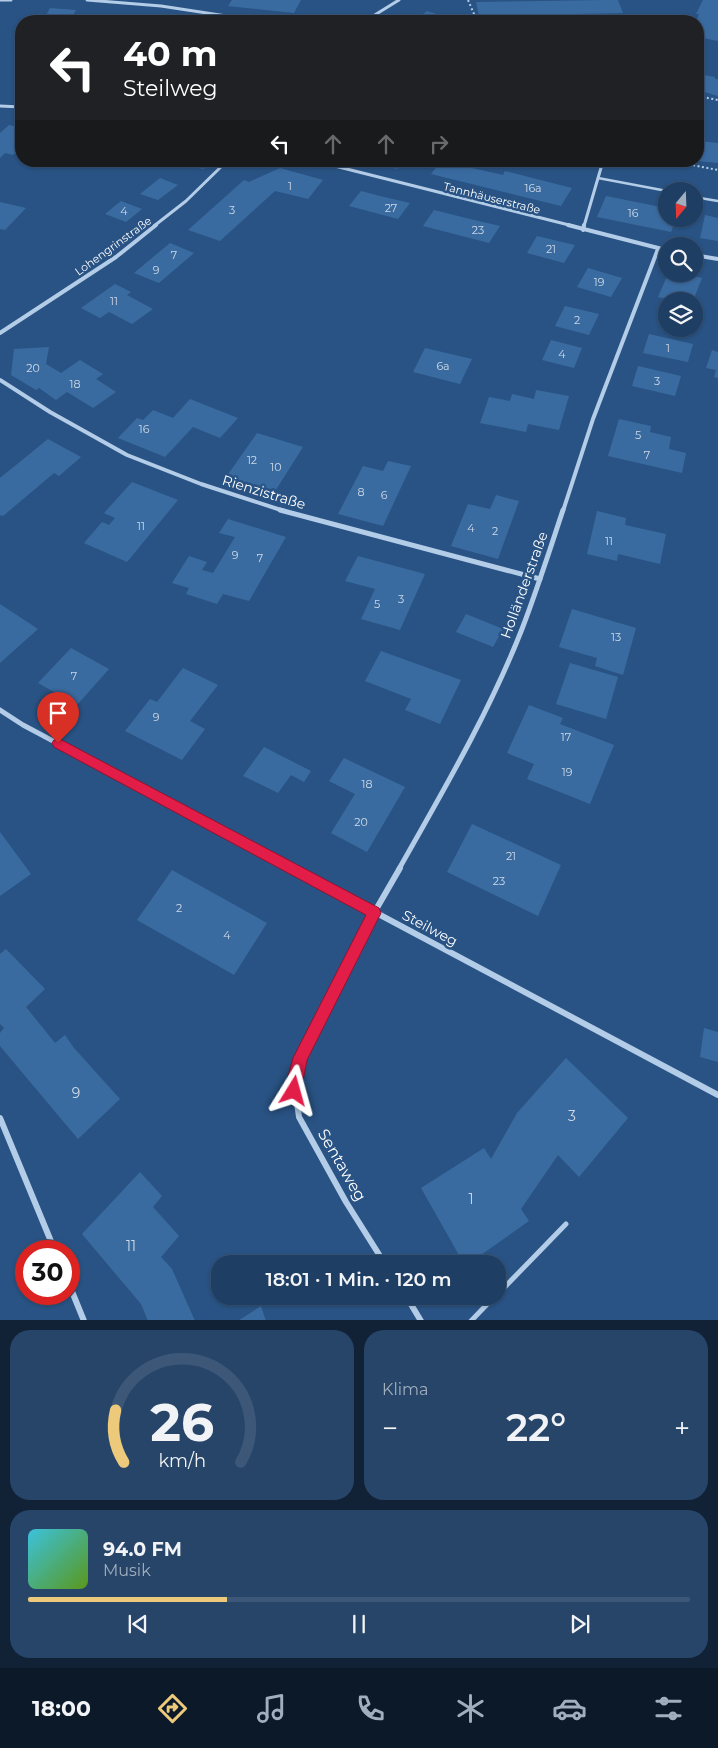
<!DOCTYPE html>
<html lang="de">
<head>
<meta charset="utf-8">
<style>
	body { margin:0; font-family:Montserrat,sans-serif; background:#274569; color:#f1f3f6; height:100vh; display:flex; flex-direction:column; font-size:19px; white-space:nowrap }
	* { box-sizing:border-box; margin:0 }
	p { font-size:16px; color:#a1aebe }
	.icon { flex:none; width:28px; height:28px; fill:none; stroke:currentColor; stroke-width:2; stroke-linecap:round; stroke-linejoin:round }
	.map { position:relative; height:1320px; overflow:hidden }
	.sheet { display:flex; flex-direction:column; gap:10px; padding:10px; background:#112236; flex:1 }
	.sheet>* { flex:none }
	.guide { position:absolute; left:15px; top:15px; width:689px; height:152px; border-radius:20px; box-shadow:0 1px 4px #0004,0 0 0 1px #3c5778; background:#202124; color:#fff; overflow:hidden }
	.needle { width:32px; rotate:199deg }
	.buttons { position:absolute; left:658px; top:182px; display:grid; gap:10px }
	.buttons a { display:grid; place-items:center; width:45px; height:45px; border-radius:50%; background:#1f3e63; box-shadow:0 1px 4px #0004,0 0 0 1px #3c5778; font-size:25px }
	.speed { position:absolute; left:15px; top:1240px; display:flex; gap:10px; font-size:25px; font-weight:700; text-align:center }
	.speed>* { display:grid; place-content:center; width:65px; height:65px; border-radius:50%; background:#1f3e63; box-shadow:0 1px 4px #0004,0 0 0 1px #3c5778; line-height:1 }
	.speed .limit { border:8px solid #d22; background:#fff; color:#111 }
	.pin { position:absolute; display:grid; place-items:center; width:42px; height:42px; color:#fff; margin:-51px -21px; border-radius:50% 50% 50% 0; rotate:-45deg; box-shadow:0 0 5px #0007 }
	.pin .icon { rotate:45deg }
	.me { position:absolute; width:55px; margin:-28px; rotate:8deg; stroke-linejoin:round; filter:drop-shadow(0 0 4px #0008) }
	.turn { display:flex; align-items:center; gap:18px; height:105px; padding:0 25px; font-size:22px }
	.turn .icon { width:65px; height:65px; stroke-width:2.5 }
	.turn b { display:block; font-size:35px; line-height:42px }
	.lanes { display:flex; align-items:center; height:48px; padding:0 25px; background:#0003; justify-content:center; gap:25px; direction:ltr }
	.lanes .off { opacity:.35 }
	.big { font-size:38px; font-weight:600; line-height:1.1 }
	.sheet .widget { flex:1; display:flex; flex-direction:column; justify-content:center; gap:8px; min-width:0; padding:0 18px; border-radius:20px; background:#274569 }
	.sheet .dial { align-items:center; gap:0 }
	.dial svg { height:130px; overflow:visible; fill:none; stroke:#3c5778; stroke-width:7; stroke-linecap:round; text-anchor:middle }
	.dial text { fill:#f1f3f6; stroke:none }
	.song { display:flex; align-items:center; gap:15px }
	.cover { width:60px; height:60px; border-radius:8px; background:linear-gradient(135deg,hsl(190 70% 55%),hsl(90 70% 35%)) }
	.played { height:5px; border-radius:2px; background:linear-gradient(90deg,#edc97b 30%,#3c5778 30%) }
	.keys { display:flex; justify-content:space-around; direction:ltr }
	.heat { display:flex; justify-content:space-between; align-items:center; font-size:28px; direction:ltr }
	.sheet .tiles { flex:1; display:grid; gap:10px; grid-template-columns:1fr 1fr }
	.widget:last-child { grid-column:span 2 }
	.trip { position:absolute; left:211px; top:1255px; width:295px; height:50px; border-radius:20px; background:#1f3e63; box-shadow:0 1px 4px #0004,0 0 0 1px #3c5778; font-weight:600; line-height:50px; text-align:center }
	.tabs { display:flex; height:80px; justify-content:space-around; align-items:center; background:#0c1928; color:#a1aebe }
	.tabs .icon { width:35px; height:35px }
	.tabs .active { color:#edc97b }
	.tabs b { font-size:22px; color:#f1f3f6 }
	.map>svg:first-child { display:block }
	.building { fill:#3a6ba0 }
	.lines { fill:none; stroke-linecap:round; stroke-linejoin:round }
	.path { stroke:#b3cce7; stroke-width:2; stroke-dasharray:2 2.5; stroke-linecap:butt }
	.lane-far1 { stroke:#b3cce7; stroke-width:2.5 }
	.lane { stroke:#b3cce7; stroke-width:5 }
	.street-far3 { stroke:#b3cce7; stroke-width:3 }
	.street-far2 { stroke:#b3cce7; stroke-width:4 }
	.street-far1 { stroke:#b3cce7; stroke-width:5 }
	.street { stroke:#b3cce7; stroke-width:6 }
	.route { fill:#e11d48; stroke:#92132f }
	.labels { text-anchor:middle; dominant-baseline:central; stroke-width:5; stroke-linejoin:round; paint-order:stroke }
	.number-label { font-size:11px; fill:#cedae7 }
	.far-street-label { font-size:11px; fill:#fff; stroke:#295384 }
	.street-label { font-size:14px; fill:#fff; stroke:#295384 }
	.near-number-label { font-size:14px; fill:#cedae7 }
	.near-street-label { font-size:16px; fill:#fff; stroke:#295384 }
</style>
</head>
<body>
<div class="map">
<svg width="718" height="1321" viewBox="0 0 718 1321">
	<rect width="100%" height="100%" fill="#295384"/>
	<!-- building -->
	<g class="building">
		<path d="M232,0h69l-7,13 -66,-7z"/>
		<path d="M606,0h12l5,13 -144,3 -3,-14z"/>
		<path d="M703,0h15v41l-20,-4v-16h-2l3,-7h-3z"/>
		<path d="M50,8l26,2 -6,11h-27z"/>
		<path d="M427,11l26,8 -2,2h-37z"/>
		<path d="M698,74l17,3v2h3v17l-20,-6z"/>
		<path d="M9,125l12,3v19l-8,8 -8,-2 -5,5v-25z"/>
		<path d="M698,141l20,2v20l-20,-2z"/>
		<path d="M179,161h30l-5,8 -27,-5z"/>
		<path d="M372,161h40l-4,6 -8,-2 -3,4 -26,-6z"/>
		<path d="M441,161l62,14 2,-4 67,17 -11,18 -130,-32z"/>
		<path d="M547,161h29l-3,7z"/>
		<path d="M280,168l43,12 -15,19 -33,-8 -55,50 -32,-11 56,-50 5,2z"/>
		<path d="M160,178l18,7 -20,15 -18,-6z"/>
		<path d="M361,191l23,6 26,6 -12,16 -49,-13z"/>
		<path d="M606,196l60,12v11h10l-5,13 -74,-15z"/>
		<path d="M121,201l21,8 -16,13 -21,-8z"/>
		<path d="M0,202l26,6 -21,22 -5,-1z"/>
		<path d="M434,210l32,8 34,8 -11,17 -66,-17z"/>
		<path d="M705,215l13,3v23l-18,-3z"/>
		<path d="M537,236l38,9 -11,18 -37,-10z"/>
		<path d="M170,243l24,10 -35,30 -25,-10z"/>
		<path d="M588,268l34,10 -11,19 -34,-10z"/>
		<path d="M668,274h18l16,4 -9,23h-17l-18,-4z"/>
		<path d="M115,284l16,8 -4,3 26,14 -21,15 -23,-12 -9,6 -19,-10z"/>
		<path d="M565,306l34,8 -10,21 -34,-9z"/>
		<path d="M649,334l44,10 -5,18 -45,-9z"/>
		<path d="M551,340l31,8 -8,20 -32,-8z"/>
		<path d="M49,347l-3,17 15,9 19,-13 23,14 -7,5 20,13 -23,16 -26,-16 -11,8 -17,-12 -3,2 -25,-15 3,-26z"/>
		<path d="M425,348l47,11 -12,25 -47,-12z"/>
		<path d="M712,350l6,2v26l-4,-1 2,-7 -10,-2z"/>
		<path d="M638,366l43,10 -6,20 -43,-10z"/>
		<path d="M536,390l33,6 -10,34 -31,-6 -2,8 -46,-9 9,-26 21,4 2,-7 22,5z"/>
		<path d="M190,399l48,19 -18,20 -27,-11 -28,30 -47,-19 19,-20 6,2 10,-10 20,8z"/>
		<path d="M619,419l32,7 -1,6 21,5 -2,12 17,4 -4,20 -74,-17z"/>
		<path d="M257,433l46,14 -31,49 -48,-16z"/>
		<path d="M48,439l33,18 -22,19 -5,-3 -51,43 -3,-1v-37z"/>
		<path d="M388,461l23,5 -28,60 -45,-12 25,-48 20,5z"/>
		<path d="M132,482l46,18 -51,62 -43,-19 18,-21 7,3 6,-7 -11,-5z"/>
		<path d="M496,495l23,6 -21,58 -47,-13 17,-42 22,5z"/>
		<path d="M597,511l29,7 -1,7 41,9 -6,30 -42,-10 -1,7 -30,-7z"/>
		<path d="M228,519l58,18 -37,64 -26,-7 -6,10 -31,-10 3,-6 -17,-5 17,-27 18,6 -5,8 11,3 22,-36 -16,-4z"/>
		<path d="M358,556l67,18 -25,56 -39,-11 14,-30 -30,-8z"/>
		<path d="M0,604l38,25 -38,34z"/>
		<path d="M572,609l64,19 -13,47 -28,-9 2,-8 -38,-11z"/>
		<path d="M466,614l37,15 -10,18 -37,-15z"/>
		<path d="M71,648l38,21 -32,36 -39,-22z"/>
		<path d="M381,651l80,29 -21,44 -35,-14 6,-11 -46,-18z"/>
		<path d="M570,663l48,14 -12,42 -50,-15z"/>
		<path d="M183,668l35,17 -28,36 15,8 -23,31 -57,-29 25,-32 7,3z"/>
		<path d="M529,705l34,13 -3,6 54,21 -24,59 -63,-25 7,-15 -27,-11z"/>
		<path d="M264,747l47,24 -7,11 -13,-7 -13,18 -35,-17z"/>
		<path d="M344,758l61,29 -38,65 -36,-19 24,-39 -26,-13z"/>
		<path d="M472,824l89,41 -23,51 -91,-44z"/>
		<path d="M0,832l31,42 -31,22z"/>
		<path d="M172,870l95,53 -33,52 -97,-55z"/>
		<path d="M6,949l39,40 -19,18 29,36 10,-8 9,13 46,51 -42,40 -78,-93v-13l4,-5 -4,-4v-70z"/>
		<path d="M704,1028l14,4v30l-18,-5z"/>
		<path d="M566,1058l62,60 -49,59 -21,-22 -37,54 8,12 -61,43h-4l-43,-76 63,-40 7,11 26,-46z"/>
		<path d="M140,1172l22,24 -9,11 26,29 -18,21 11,12 23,52h-47l-7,-17 -59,-70z"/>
		<path d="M261,1306l5,15h-28z"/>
	</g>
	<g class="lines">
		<!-- path -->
		<g class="path">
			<path d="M468,0l9,21"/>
			<path d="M698,96l20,4"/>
			<path d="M671,161l47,9"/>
		</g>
		<!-- lane-far1 -->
		<g class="lane-far1">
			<path d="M598,178l69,13"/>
			<path d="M694,197l24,4"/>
		</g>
		<!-- lane -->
		<g class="lane">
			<path d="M498,1294l68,-70"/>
			<path d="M471,1321l24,-25"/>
		</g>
		<!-- street-far3 -->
		<g class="street-far3">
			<path d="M0,0h11"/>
			<path d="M87,0l74,6 98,15"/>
			<path d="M365,21l34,-21"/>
			<path d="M0,106l21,1"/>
			<path d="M315,161l258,65"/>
			<path d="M154,226l32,-25 41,-40"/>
			<path d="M584,226l19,-65"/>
		</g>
		<!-- street-far2 -->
		<g class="street-far2">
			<path d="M568,225l98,25"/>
			<path d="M583,230l1,-5"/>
			<path d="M694,255l24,4"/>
			<path d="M0,333l116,-76 40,-32"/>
			<path d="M0,380l50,32 77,43 74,29 83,27"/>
			<path d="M563,511l30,-92 65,-170"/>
		</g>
		<!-- street-far1 -->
		<g class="street-far1">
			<path d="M280,510l260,69"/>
			<path d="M0,710l23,15 271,144"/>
			<path d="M399,869c44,-78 90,-156 123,-240 15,-39 28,-80 41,-119"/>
		</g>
		<!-- street -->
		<g class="street">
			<path d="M292,868l426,227"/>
			<path d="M0,1118l55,133"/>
			<path d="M385,1264l-39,-62 -47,-85 -4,-29 6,-30 73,-145 26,-45"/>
			<path d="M69,1284l15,37"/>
			<path d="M406,1296l15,25"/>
		</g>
	</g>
	<!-- route -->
	<path class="route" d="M58,738l321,170 2,5 -2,4 -72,143 -7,36 -6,2 -5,-2c-5,-13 1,-25 4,-38l73,-143 -312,-168 -2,-4 2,-3z"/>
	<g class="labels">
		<!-- number labels -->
		<g class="number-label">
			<text x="290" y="186">1</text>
			<text x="533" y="188">16a</text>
			<text x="391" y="208">27</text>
			<text x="232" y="210">3</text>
			<text x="124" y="211">4</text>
			<text x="633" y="213">16</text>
			<text x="478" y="230">23</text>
			<text x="551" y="249">21</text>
			<text x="174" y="255">7</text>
			<text x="156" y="270">9</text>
			<text x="599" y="282">19</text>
			<text x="114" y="301">11</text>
			<text x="577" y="320">2</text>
			<text x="668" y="348">1</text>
			<text x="562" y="354">4</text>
			<text x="443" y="366">6a</text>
			<text x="33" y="368">20</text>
			<text x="657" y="381">3</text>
			<text x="75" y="384">18</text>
			<text x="144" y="429">16</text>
			<text x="638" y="435">5</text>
			<text x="647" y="455">7</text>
			<text x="252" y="460">12</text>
			<text x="276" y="467">10</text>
			<text x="361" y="492">8</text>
			<text x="384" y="495">6</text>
			<text x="141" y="526">11</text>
			<text x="471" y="528">4</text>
			<text x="495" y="531">2</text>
			<text x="609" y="541">11</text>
			<text x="235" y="555">9</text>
			<text x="260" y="558">7</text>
			<text x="401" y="599">3</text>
			<text x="377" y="604">5</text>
			<text x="616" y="637">13</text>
			<text x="74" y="676">7</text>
			<text x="156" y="717">9</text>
			<text x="566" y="737">17</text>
			<text x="567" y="772">19</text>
			<text x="367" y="784">18</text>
			<text x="361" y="822">20</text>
			<text x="511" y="856">21</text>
			<text x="499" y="881">23</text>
			<text x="179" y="908">2</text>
			<text x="227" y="935">4</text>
		</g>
		<!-- far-street labels -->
		<g class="far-street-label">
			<text transform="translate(492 198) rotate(14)">Tannhäuserstraße</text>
			<text transform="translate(113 246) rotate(-36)">Lohengrinstraße</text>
		</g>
		<!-- street labels -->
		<g class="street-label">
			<text transform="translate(264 492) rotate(17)">Rienzistraße</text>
			<text transform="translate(524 585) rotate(-70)">Holländerstraße</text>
			<text transform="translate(430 928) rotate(28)">Steilweg</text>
		</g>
		<!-- near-number labels -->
		<g class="near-number-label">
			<text x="76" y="1093">9</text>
			<text x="572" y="1116">3</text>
			<text x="471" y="1199">1</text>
			<text x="131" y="1246">11</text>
		</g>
		<!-- near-street labels -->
		<g class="near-street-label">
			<text transform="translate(342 1165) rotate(60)">Sentaweg</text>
		</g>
	</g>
</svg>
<div class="buttons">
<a><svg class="needle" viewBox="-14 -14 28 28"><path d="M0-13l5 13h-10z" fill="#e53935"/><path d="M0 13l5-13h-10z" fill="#a1aebe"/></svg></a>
<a><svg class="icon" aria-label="search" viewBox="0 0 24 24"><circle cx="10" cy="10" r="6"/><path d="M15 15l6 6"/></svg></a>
<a><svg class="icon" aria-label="layers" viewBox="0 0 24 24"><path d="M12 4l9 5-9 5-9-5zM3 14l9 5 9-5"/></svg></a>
</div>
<div class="speed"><div class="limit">30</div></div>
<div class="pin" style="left:58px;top:743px;background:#d93025"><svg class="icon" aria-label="arrive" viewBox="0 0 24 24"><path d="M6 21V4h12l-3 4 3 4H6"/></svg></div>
<svg class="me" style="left:294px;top:1091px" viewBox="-20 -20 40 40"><path d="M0-17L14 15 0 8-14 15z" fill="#e11d48" stroke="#fff" stroke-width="4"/></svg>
<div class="trip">18:01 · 1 Min. · 120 m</div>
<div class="guide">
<div class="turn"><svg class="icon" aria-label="left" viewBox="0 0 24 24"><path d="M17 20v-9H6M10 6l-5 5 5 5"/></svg><div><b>40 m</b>Steilweg</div></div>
<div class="lanes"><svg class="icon" aria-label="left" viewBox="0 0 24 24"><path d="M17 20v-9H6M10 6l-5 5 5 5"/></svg><svg class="icon off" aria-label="ahead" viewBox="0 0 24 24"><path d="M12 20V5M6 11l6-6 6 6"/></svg><svg class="icon off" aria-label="ahead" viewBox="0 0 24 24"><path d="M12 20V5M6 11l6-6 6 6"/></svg><svg class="icon off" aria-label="right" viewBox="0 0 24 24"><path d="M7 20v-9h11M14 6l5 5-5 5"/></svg></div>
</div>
</div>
<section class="sheet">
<div class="tiles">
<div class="widget dial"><svg viewBox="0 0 100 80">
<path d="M14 69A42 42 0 1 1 86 69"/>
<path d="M14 69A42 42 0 0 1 9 37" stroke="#edc97b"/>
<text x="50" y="56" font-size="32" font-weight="700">26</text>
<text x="50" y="72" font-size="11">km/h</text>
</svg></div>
<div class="widget"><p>Klima</p>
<div class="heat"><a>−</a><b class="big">22°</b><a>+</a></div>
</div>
<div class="widget">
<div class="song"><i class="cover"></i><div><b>94.0 FM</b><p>Musik</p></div></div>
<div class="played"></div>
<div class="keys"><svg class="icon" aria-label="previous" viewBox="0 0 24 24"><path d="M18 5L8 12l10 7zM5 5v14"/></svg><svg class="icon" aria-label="pause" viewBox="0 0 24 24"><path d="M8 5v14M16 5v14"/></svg><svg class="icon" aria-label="next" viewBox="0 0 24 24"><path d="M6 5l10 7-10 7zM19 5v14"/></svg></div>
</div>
</div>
</section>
<nav class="tabs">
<b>18:00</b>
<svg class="icon active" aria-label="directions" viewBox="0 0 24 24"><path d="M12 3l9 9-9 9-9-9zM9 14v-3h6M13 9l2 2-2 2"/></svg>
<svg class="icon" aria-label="music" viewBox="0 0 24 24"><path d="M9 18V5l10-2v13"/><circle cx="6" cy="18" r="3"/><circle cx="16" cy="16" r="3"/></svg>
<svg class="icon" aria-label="phone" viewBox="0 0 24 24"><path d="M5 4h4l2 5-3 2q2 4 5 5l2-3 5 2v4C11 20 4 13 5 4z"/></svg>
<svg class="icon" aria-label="climate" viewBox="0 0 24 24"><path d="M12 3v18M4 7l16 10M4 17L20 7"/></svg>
<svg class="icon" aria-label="car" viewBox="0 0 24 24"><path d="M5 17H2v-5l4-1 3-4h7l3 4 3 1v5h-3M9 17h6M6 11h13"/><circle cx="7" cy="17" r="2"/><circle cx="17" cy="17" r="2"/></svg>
<svg class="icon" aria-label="filters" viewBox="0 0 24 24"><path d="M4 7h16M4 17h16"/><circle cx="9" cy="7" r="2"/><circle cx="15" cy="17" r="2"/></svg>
</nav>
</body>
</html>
